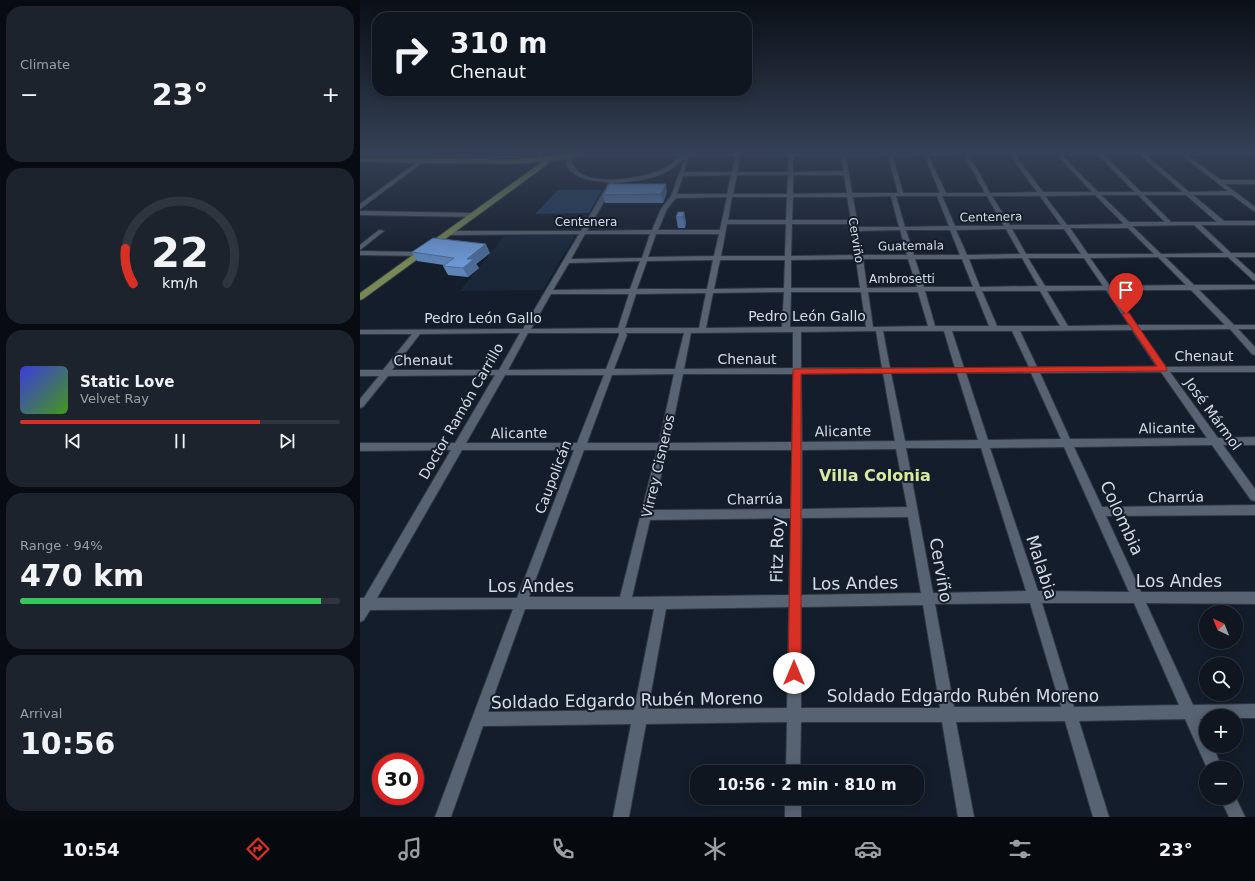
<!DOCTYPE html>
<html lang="en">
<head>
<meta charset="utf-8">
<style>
	body { margin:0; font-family:"DejaVu Sans",sans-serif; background:#1d232d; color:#f1f3f6; height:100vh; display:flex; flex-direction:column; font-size:15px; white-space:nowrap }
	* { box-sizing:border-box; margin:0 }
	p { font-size:13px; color:#9b9fa5 }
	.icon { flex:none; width:22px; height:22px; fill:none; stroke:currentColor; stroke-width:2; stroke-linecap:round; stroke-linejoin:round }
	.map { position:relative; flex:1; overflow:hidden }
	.side { display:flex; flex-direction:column; gap:6px; padding:6px; background:#080c12; width:360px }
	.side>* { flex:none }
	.banner { position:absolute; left:12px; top:12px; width:380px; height:84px; border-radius:16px; box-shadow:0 2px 10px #0003,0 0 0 1px #2f353e; background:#0f1620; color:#f1f3f6; overflow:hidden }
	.needle { width:26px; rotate:317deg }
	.controls { position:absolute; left:839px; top:605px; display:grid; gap:8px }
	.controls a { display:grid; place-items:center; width:44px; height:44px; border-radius:50%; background:#0f1620; box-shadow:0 2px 10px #0003,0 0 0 1px #2f353e; font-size:20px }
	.speed { position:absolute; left:12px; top:753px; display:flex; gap:8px; font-size:20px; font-weight:700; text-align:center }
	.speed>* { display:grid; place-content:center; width:52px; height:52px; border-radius:50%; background:#0f1620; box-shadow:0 2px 10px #0003,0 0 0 1px #2f353e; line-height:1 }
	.speed .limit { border:6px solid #d22; background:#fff; color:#111 }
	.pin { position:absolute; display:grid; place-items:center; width:34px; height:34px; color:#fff; margin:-41px -17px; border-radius:50% 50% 50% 0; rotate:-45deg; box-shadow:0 0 4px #0007 }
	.pin .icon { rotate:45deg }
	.me { position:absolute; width:44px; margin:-22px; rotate:0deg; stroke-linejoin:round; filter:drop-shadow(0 0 3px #0008) }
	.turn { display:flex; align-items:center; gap:14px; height:84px; padding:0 12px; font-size:18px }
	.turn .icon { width:52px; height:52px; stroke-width:2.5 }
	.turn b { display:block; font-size:28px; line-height:34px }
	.big { font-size:30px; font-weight:600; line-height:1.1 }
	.side .card { flex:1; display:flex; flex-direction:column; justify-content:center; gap:6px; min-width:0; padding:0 14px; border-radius:16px; background:#1d232d }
	.side .dial { align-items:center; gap:0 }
	.dial svg { height:104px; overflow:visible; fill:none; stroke:#2f353e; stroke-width:7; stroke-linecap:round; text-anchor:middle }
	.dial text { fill:#f1f3f6; stroke:none }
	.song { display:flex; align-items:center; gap:12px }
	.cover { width:48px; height:48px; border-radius:6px; background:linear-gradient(135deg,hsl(240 70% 55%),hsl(100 70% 35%)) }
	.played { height:4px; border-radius:2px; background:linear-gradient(90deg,#d93025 75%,#2f353e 75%) }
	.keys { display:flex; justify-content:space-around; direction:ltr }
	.heat { display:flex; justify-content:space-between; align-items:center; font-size:22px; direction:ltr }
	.charge { height:6px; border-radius:3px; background:linear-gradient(90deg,#34c759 94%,#2f353e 0) }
	.trip { position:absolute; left:330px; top:765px; width:234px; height:40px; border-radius:16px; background:#0f1620; box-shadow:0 2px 10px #0003,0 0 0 1px #2f353e; font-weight:600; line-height:40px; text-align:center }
	.tabs { display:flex; height:64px; justify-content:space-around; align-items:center; background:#06090d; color:#9b9fa5 }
	.tabs .icon { width:28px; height:28px }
	.tabs .current { color:#d93025 }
	.tabs b { font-size:18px; color:#f1f3f6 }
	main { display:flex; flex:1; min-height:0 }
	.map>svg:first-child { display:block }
	.built { fill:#1a2739 }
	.green { fill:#243d5e }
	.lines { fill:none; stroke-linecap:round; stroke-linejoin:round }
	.minor-casing { stroke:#303641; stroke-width:2 }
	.major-casing { stroke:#303641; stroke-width:2 }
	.minor { fill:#576272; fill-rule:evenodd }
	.major { fill:#778854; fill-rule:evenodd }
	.wall { fill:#5e84b8 }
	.shaded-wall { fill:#4c6b96 }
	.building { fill:#6d99d6; stroke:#4c6b96 }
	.route { fill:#d93025; stroke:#8d1f18 }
	.labels { text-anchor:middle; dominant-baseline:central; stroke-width:4; stroke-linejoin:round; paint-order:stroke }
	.far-street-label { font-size:12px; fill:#d5dce5; stroke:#141d2b }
	.street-label { font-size:14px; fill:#d5dce5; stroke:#141d2b }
	.quarter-label { font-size:16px; font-weight:bold; fill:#d8eca0; stroke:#141d2b }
	.near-street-label { font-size:17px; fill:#d5dce5; stroke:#141d2b }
</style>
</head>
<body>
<main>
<section class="side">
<div class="card"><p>Climate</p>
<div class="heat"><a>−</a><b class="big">23°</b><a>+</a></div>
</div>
<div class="card dial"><svg viewBox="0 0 100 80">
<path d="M14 69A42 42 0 1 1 86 69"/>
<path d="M14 69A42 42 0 0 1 8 42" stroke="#d93025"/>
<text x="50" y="56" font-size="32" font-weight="700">22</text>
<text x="50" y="72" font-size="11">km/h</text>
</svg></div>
<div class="card">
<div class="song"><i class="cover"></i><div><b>Static Love</b><p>Velvet Ray</p></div></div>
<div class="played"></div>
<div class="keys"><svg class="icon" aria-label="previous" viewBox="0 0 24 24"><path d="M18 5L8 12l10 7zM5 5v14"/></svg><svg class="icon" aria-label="pause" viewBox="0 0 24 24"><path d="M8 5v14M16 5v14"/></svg><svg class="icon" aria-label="next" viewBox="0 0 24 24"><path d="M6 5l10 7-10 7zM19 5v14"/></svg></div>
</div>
<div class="card"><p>Range · 94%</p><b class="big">470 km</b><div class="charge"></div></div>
<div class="card"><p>Arrival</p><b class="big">10:56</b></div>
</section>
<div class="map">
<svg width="895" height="817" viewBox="0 0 895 817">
	<rect width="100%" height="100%" fill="#141d2b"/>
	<!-- built -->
	<g class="built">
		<path d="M108,151h69l-6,4 -66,-1z"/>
		<path d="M213,235l2,1 -32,54 -83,1 44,-55z"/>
	</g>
	<!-- green -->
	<path class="green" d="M198,190h44l-13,23 -54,1z"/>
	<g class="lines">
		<defs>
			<g id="minor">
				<path d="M178,151h4l-1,4 5,4 19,-3 -1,-3 2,-1 4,4 8,-2 103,-1 -1,-2h5l1,2h50l1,-2h4v2h100v-2h4l1,2h41v-2h4l1,2h30v-2h4l1,2 35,-1v-1l5,1h41l-1,-1 248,1v2l-68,1 34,25h34v4h-30l30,23v5l-23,-17h-39l31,26h31v4h-54l30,28h24v4h-20l20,18v6l-2,-1 -25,-23h-63l29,28h61v4l-56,1 35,35h21v4h-17l17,18v8l-3,-1 -22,-25 -90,1 26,37 89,-1v6h-85l48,66 37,-1v8h-32l32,44v12l-4,-1 -39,-55 -138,2 28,60 153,-2v10l-149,1 35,76h114v12l-109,-1 47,102 62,-1v14h-19v-2h-30v3h-6l6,13v14h7l9,22h-15l-22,-49 -106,2 30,96h-16l-28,-96 -109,1 18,95h-16l-16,-95h-141l-1,50h-14l1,-50 -141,2 -17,93h-16l18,-93 -148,2 -32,91h-16l78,-208 -143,1 -6,10 -4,2v-24h4l87,-148 -91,1v-8h95l40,-68 -107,1 -25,31 -3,1v-9l19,-23h-19v-6h23l29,-36h-52v-4l163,-1 56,-95 -128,1 -3,-2 3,-2h130l28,-49c-11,0 -38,-3 -42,-17 0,-2 0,-4 0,-6l-22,3 -34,2 -89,-1 -62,46v-5l56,-41 -56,-1v-2l151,2 30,-2 -5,-5zM564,155l16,38h-37l-10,-37zM568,155h36l21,38h-39zM609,155h41l27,37 -47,1zM655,155h42l35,37h-49zM702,155h36l37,37h-37zM744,155h36l43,37h-42zM786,155h35l47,36 -39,1zM222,156h97c-4,4 -8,10 -14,12 -20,10 -76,21 -91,-1 -2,-3 -2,-6 -3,-9zM329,156h47l-4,16h-48zM380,156h49l-1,16h-51zM433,156h48l3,15 -51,1zM486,156h42l10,37h-46zM325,157l-14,39 -10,13 -9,21 -65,1 28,-48c18,-1 40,-4 55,-13 6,-4 10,-10 15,-13zM371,175l-4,19h-50l6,-18zM377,175h51l-1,19h-54zM433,175h51l3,18 -54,1zM735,195l28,28 -1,1 -55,1 -22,-29zM741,195h37l27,27h-36zM784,195h42l31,27h-46zM531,196l8,31h-41l-5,-30zM536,196h41l12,30 -44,1zM582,196h45l17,30h-49zM632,196h48l21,29h-51zM367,197l-7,33h-62l9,-21 9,-11zM372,197h55l-1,23h-58zM433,197h54l4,23h-59zM367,224h59l-1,32h-64zM432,224h59l5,31 -65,1zM834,225l30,28 -63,1 -29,-28zM710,228h58l26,26h-66zM646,229l14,25 -53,1 -11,-25zM652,229h52l17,25h-55zM540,230l7,25h-45l-4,-24zM546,230h44l10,25h-46zM225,234h65l-8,24 -71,1zM296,234h63l-5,22 -66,1zM798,257l28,28 -76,1 -20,-28zM662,258l16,28 -58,1 -11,-28zM668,258h56l19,28h-58zM496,259l4,29h-69v-28zM503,259h45l9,28 -50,1zM555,259h47l11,28h-49zM353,260l-6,29h-70l10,-28zM360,260h65l-1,28 -70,1zM280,261l-10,28 -77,1 16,-27zM746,290l23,35 -61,1 -21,-35zM753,290h78l34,35h-88zM565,291h50l14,35h-54zM622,291h58l20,35h-63zM424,292l-2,35 -76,1 7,-35zM431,292h70l5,35h-76zM508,292h50l10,34 -55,1zM346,293l-7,35h-74l11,-34zM191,294h78l-11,34 -87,1zM772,330l25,37h-120l-17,-36zM516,331l6,37h-81v-36zM523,331h61l11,37h-65zM592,331h60l17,36 -65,1zM433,332v36l-109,1 7,-36zM160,333l-21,37h-107l28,-36zM168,333h91v2l-13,34 -98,1zM266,333h58l-9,36h-61l13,-34zM801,372l46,66 -137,1 -30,-66zM523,373l12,68 -93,1 -1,-68zM531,373h66l21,67 -73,1zM606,373h65l30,66 -73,1zM314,374l-15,69h-72l25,-68zM323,374h110l-1,68 -123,1zM145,375h99l-27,68h-111zM704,447l65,145 -91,-1 -48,-143zM546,448h75l45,143 -93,2zM536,449l11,58 -105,2v-59zM102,450h112l-57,148h-140zM224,450h73l-37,147h-91zM307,450h125l-1,59 -138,1zM548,517l13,76 -120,2 1,-77zM431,518l-2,77 -157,2 18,-77zM670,603l31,104h-107l-19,-103zM682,603h92l45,102 -105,2zM563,605l17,103h-139v-101zM429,607l-2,101 -139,1 18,-100zM165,609h129l-20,101 -146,2z"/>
				<path d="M0,154l161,2 2,1 -2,1 -161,-2z"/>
				<path d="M0,211l115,2 3,2 -3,2 -115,-2z"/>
				<path d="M19,230l5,1 -24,19v-5z"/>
				<path d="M0,251l62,1 3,2 -3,2 -62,-1z"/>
				<rect x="425" y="798" width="16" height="19"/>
				<path d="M860,798h16l9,19h-16z"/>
			</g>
			<path id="major" d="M219,151h15l-46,9v4l-185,135 -3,1v-7l182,-131v-1l-27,2 -155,-2v-4l155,2 28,-2z"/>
		</defs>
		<!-- minor casing -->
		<use href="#minor" class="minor-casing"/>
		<!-- major casing -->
		<use href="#major" class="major-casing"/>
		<!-- minor -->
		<use href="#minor" class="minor"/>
		<!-- major -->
		<use href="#major" class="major"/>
	</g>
	<!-- wall -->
	<g class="wall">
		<path d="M307,192l-4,11h-58l-2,-8z"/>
		<path d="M324,212l2,11 -1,5h-7l-2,-11z"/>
		<path d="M52,252l78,1 -14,11 3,4 -11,9 -20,-2 -5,-9 1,-1 -27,-4z"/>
	</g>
	<!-- shaded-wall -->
	<g class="shaded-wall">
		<path d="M306,184l1,8 -4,11 -2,-9z"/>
		<path d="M324,212l2,11 -1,5 -2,-11z"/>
		<path d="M126,244l4,9 -14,11 3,4 -11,9 -5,-9 4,-9z"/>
	</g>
	<!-- building -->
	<g class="building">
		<path d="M249,184h57l-5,10 -58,1z"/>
		<path d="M318,212h6l-1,5h-7z"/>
		<path d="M73,238l53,6 -19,15h7l-11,9 -20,-2 11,-8 -42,-6z"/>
	</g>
	<!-- sky -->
	<linearGradient id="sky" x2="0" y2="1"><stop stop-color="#0b1018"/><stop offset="0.57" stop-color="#344055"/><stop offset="1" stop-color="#344055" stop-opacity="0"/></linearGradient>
	<rect width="895" height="266" fill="url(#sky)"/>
	<!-- route -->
	<path class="route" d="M766,312l3,1 37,54 1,2 -1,2 -365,3v299l-2,4 -5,2 -4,-2 -2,-4 5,-302 1,-2 363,-3 -35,-52z"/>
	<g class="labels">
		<!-- far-street labels -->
		<g class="far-street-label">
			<text transform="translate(631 217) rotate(-1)">Centenera</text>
			<text x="226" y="222">Centenera</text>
			<text transform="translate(496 240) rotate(81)">Cerviño</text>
			<text transform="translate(551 246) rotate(-1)">Guatemala</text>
			<text x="542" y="279">Ambrosetti</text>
		</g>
		<!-- street labels -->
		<g class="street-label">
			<text x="447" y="316">Pedro León Gallo</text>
			<text x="123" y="318">Pedro León Gallo</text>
			<text x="844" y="356">Chenaut</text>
			<text x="387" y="359">Chenaut</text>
			<text transform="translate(63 360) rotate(-1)">Chenaut</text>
			<text transform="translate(101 411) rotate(-60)">Doctor Ramón Carrillo</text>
			<text transform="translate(853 414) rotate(54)">José Mármol</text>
			<text transform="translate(807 428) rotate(-1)">Alicante</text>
			<text transform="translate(483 431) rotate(-1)">Alicante</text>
			<text transform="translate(159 433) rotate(-1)">Alicante</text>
			<text transform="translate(298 466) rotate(-77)">Virrey Cisneros</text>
			<text transform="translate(193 477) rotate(-69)">Caupolicán</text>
			<text transform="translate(816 497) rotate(-1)">Charrúa</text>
			<text transform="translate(395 499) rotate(-1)">Charrúa</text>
		</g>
		<!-- quarter labels -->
		<g class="quarter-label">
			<text x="515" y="475">Villa Colonia</text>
		</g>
		<!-- near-street labels -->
		<g class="near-street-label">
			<text transform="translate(762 518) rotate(65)">Colombia</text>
			<text transform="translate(417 550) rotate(-89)">Fitz Roy</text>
			<text transform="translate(682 567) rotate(72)">Malabia</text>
			<text transform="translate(581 570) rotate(80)">Cerviño</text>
			<text x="819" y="581">Los Andes</text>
			<text transform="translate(495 583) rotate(-1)">Los Andes</text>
			<text x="171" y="586">Los Andes</text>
			<text x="603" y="696">Soldado Edgardo Rubén Moreno</text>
			<text transform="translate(267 700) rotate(-1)">Soldado Edgardo Rubén Moreno</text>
		</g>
	</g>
</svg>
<div class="controls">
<a><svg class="needle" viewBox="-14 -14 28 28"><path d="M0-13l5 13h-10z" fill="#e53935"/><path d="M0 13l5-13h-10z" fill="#9b9fa5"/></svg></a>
<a><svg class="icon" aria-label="search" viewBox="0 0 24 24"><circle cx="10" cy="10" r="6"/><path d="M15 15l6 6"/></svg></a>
<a>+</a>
<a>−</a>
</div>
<div class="speed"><div class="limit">30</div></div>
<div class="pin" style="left:766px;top:314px;background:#d93025"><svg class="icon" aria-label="arrive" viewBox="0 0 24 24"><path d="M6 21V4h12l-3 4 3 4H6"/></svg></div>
<svg class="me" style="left:434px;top:673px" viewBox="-20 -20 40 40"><circle r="19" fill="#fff"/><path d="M0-13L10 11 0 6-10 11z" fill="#d93025"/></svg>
<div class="trip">10:56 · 2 min · 810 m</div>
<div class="banner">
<div class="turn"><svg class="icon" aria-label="right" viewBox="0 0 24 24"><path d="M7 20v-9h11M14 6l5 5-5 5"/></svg><div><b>310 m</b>Chenaut</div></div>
</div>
</div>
</main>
<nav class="tabs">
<b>10:54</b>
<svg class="icon current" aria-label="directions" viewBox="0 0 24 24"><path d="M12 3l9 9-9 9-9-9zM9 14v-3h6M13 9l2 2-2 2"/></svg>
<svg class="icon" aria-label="music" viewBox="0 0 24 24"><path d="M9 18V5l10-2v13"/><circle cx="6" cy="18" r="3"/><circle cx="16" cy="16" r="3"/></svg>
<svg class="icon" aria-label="phone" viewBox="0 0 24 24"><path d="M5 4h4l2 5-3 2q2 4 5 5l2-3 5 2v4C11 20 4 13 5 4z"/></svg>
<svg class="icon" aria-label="climate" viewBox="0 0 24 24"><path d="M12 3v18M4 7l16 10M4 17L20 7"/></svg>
<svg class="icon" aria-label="car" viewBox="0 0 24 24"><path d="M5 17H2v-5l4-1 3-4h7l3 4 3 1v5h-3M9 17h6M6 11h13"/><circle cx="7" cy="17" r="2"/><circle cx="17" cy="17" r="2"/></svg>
<svg class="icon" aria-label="filters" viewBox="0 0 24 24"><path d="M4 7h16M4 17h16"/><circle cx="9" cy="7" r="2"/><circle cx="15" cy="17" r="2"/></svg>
<b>23°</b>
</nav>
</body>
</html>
